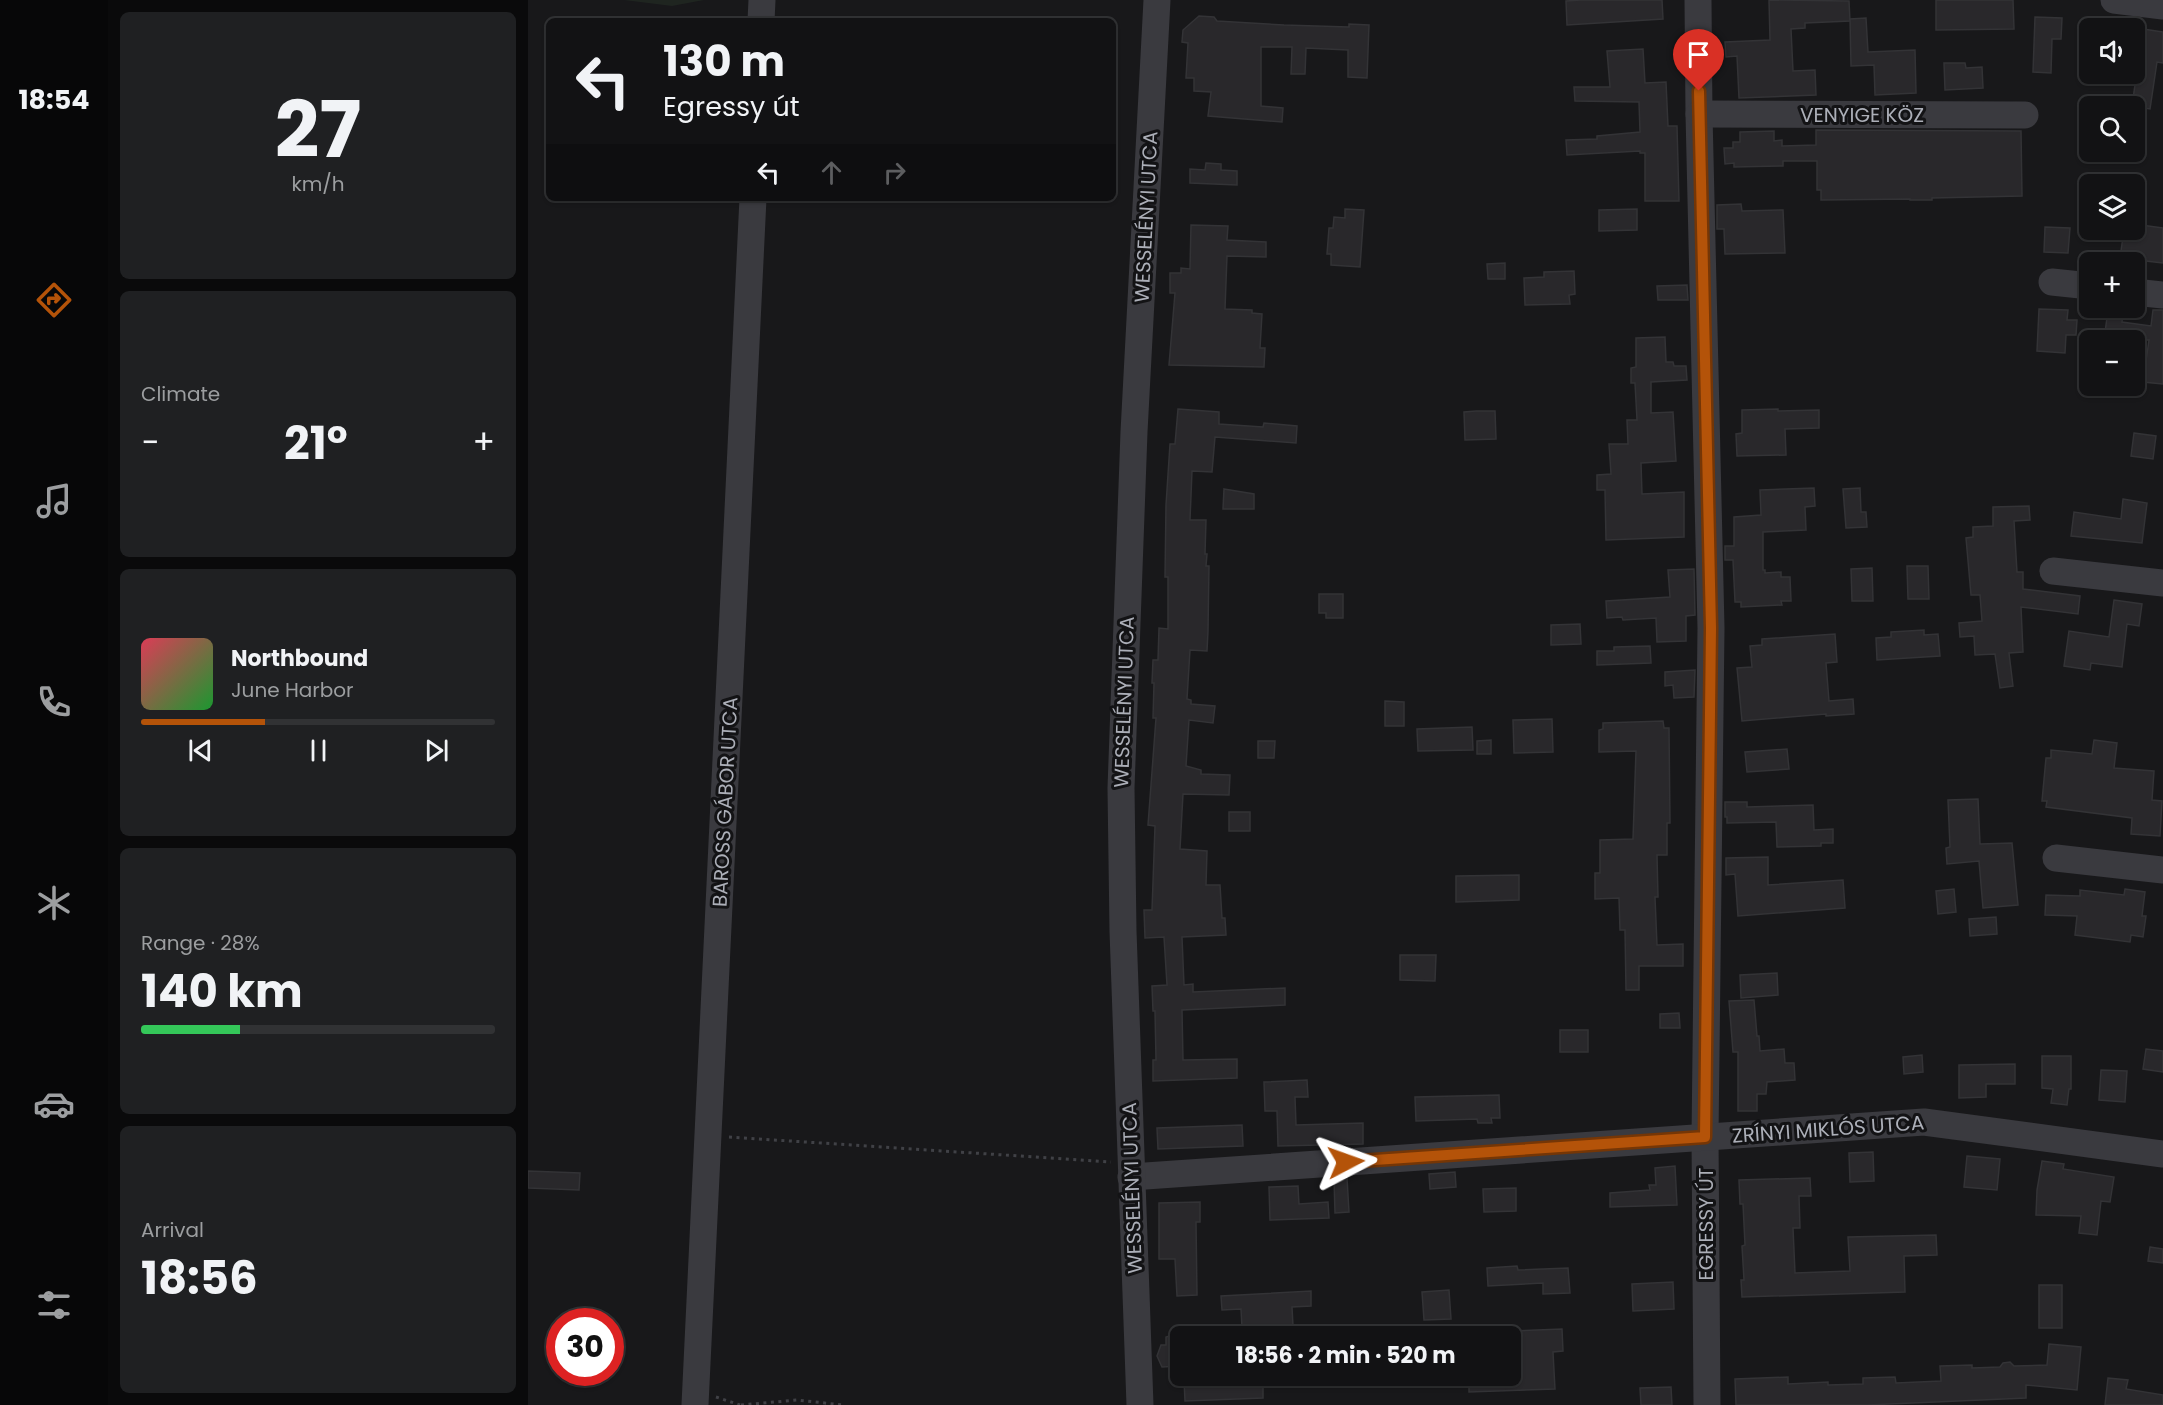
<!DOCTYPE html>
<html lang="en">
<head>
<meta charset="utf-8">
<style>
	body { margin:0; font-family:Poppins,sans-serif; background:#1f2022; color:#f1f3f6; height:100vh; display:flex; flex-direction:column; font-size:22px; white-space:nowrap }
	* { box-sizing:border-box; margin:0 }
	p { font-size:20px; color:#9c9ea0 }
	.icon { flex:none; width:33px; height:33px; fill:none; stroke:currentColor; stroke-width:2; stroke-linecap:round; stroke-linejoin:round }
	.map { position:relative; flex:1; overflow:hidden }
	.sheet { display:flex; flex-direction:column; gap:12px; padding:12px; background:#0a0a0b; width:420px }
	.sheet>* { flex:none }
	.top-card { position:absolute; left:18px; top:18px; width:570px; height:183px; border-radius:9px; box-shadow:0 2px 4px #0004,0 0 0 2px #313234; background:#121214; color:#f1f3f6; overflow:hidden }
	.controls { position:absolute; left:1551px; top:18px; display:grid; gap:12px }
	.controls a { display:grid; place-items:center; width:66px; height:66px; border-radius:9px; background:#121214; box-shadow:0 2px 4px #0004,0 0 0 2px #313234; font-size:30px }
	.speed { position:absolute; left:18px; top:1308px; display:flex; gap:12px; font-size:30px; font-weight:700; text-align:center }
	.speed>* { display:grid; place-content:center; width:78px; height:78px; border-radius:50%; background:#121214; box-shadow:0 2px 4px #0004,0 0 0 2px #313234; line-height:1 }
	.speed .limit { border:9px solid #d22; background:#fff; color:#111 }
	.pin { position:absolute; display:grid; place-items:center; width:51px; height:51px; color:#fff; margin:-62px -26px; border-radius:50% 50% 50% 0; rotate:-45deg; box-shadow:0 0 6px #0007 }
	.pin .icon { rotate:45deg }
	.me { position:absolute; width:66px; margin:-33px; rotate:86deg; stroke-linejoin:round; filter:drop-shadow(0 0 4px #0008) }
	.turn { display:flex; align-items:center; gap:21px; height:126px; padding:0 18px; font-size:27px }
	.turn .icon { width:78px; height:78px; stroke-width:2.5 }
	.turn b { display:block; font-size:42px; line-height:51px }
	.lanes { display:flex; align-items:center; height:57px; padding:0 18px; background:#0003; justify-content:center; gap:30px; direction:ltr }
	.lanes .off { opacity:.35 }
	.big { font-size:45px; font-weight:700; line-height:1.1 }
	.sheet .card { flex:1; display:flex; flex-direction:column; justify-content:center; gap:9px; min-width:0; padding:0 21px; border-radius:9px; background:#1f2022 }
	.sheet .dial { align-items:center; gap:0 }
	.dial b { font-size:78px; line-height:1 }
	.song { display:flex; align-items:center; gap:18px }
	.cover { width:72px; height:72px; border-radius:9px; background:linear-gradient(135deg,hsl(350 70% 55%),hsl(130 70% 35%)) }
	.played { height:6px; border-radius:3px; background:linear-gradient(90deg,#b45309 35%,#313234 35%) }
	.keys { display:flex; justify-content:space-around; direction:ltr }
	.heat { display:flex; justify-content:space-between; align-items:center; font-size:33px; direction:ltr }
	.charge { height:9px; border-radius:4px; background:linear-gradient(90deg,#34c759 28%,#313234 0) }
	.trip { position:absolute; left:642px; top:1326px; width:351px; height:60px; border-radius:9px; background:#121214; box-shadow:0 2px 4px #0004,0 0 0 2px #313234; font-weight:700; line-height:60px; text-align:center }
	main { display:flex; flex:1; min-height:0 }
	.dock { display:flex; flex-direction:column; width:108px; justify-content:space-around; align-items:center; background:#070708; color:#9c9ea0 }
	.dock .icon { width:42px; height:42px }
	.dock .active { color:#b45309 }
	.dock b { font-size:27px; color:#f1f3f6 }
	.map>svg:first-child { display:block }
	.green { fill:#1f2520 }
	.building { fill:#29282b; stroke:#333336; stroke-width:1.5 }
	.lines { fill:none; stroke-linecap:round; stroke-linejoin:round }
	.path { stroke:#404146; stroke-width:3; stroke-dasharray:3 4.5; stroke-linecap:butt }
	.minor { stroke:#3a3a3f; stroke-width:27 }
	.route-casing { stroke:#753606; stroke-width:15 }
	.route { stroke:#b45309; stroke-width:10 }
	.labels { text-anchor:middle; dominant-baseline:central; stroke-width:6; stroke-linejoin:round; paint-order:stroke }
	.street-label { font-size:20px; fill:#acafb8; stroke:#131315 }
</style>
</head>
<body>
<main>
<nav class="dock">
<b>18:54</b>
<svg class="icon active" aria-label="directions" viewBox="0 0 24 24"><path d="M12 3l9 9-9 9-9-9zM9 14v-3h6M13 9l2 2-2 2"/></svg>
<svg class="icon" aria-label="music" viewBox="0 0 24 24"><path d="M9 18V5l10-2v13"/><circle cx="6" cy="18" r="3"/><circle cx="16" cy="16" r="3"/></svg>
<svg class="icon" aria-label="phone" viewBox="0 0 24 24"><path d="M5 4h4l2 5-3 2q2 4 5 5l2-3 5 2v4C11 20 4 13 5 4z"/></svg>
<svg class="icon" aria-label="climate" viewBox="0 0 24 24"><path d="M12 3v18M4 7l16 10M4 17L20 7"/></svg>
<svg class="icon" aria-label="car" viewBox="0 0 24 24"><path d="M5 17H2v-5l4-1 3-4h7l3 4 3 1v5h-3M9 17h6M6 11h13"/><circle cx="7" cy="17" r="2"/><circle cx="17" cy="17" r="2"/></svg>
<svg class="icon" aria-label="filters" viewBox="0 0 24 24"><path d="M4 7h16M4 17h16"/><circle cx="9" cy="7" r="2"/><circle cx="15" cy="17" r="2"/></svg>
</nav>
<section class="sheet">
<div class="card dial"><b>27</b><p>km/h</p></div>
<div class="card"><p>Climate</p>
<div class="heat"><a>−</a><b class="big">21°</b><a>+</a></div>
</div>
<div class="card">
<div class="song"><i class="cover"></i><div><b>Northbound</b><p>June Harbor</p></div></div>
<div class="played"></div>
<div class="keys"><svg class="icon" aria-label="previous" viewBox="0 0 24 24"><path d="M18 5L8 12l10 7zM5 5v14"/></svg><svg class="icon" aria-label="pause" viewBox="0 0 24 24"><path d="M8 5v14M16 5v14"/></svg><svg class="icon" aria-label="next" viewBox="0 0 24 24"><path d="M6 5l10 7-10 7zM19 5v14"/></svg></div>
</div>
<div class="card"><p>Range · 28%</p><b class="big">140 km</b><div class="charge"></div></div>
<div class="card"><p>Arrival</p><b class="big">18:56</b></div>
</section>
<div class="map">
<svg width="1635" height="1405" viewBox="0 0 1635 1405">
	<rect width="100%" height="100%" fill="#18181a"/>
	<!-- green -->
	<path class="green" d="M96,0h80l-32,6z"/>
	<!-- building -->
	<g class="building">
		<path d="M1053,0h81l1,19 -96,6 -1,-24z"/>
		<path d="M1241,0l80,1 1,20 -45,2v5l-14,1 2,42 22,-1 1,25 -77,3 -2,-42 -11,1 -1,-15 45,-2z"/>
		<path d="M1408,0h77l1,29 -78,1z"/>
		<path d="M671,16l15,1 3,4 67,4 65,2v-3l20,1 -2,53 -19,-1v-27l-42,-2 -1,26h-14l1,-27h-31v59l22,2 -1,14 -74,-6 3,-24 -17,-1v-13h-8l2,-35 -6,-1 1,-12z"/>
		<path d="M1507,17l27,1 -1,21h-9l-1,34 -18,-1z"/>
		<path d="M1338,18l2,34 47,-2 1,43 -41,2 -1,-30 -23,1 -1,-47z"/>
		<path d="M1615,29l20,3v31l-6,-1 -7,47 -18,-3z"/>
		<path d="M1115,49l2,34 21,-1 2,44h9l2,75h-34v-48h-5v-2l-73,4 -1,-15 31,-1v-3l43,-4 -1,-30 -64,-1 -1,-14h36l-3,-36z"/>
		<path d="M1416,63h21l1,5 16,-1 1,21 -38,2z"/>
		<path d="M1288,130l205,1 1,65 -90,2v2h-22v-1l-89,1v-10h-4v-29h-34v5l-49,1v-4l-9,1 -1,-16h9v-6h7v-10l34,-1v10l8,-1v6l34,-1z"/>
		<path d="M678,163l15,1v6l16,1v14l-47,-2v-14l15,1z"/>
		<path d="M1213,204l1,7 41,-1 2,43 -60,1 -1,-25h-7v-24z"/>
		<path d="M817,209l19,1 -4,57 -29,-2v-11h-4l2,-26h4l1,-11 11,1z"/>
		<path d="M1109,209v21l-38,1v-21z"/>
		<path d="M1606,224l29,4v35l-43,-5 4,-28h10z"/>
		<path d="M663,225l37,1 -1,14 39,2v15l-39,-1 -2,53 27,1v3l10,1 -2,34h5l-1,19 -95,-2 6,-72h-5v-20h11v-5l9,1z"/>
		<path d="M1517,227l25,1 -2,25 -24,-1z"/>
		<path d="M977,263v16h-17l-1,-15z"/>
		<path d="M1046,271l1,23 -6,1 1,9 -45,1 -1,-27 20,-1v-5z"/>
		<path d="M1159,285l1,15h-30l-1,-14z"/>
		<path d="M1511,309l29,1 -1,10h10l-1,15h-10l-1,18 -28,-2z"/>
		<path d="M1580,310l15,2 -1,10 29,4 2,-16h10v74l-20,-2 6,-42h-45z"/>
		<path d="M1137,337l1,25h7l1,4h12l1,14 -36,2v31l22,-1 3,49 -35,2 1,31 42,-2v45l-78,3 -1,-50h-8v-15l14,-1 -2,-30h19l-1,-24h10l-2,-37h-4v-15l5,-1v-29z"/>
		<path d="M650,409l41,3v12l44,3 1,-4 33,3 -1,17 -81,-6 -3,35 -20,-1 -2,49h16l-1,34h2l-1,12h3l-1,65 -1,20 -17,-1 -3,49 4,1v4l24,2 -2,17 -24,-3 -3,46 15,4v4l29,1 -1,20 -46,-1 -3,55 27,2 -1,34h14l2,33h3l1,17 -44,2 2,48 9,-1v8l92,-4v17l-103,5 1,50 54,-1v19l-84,3v-21h3l-1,-49h-2l-1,-25 15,-1 -3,-48 -19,1 -1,-28h8l3,-84 -7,-1 8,-107h-3l1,-35h-2l1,-23h5l1,-32 9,1v-52h-3l1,-72 4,-61h5z"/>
		<path d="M1250,409v2l41,-1v18l-34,1 1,26 -49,1 -1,-22 6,-1v-23z"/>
		<path d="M948,411h19l1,28 -31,1 -1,-28z"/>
		<path d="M1606,433l22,3 -3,23 -22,-3z"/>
		<path d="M1286,488l1,18 -10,1 1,23 -43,2v38h2v3l16,-1v5h9l1,24h-10l1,4 -41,2v-5h-6l-2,-42h-8v-14h9v-29l27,-2 -1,-25z"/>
		<path d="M1332,488l1,24h5l1,15 -21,1 -3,-39z"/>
		<path d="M696,489l30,5v15h-31z"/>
		<path d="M1595,499l24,4 -5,40 -71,-7 3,-24 47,7z"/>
		<path d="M1501,506l1,14 -16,1 3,51h6v17l57,7 -2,18 -57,-7 2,45 -14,1 4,33 -13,2 -5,-34 -20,1 -1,-19 -14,1 -1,-14 23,-2 -2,-26h-9l-5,-57 7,-1v-10l20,-1v-19z"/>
		<path d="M1379,566h21l1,33h-21z"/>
		<path d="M1344,568l1,33h-21l-1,-32z"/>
		<path d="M1166,569l1,46 -9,1v25l-29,1 -1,-24 -33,2 -1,-3 -15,1 -1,-17 64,-4 -2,-27z"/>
		<path d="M791,594h24v24h-17v-5h-7z"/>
		<path d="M1586,600l28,4 -3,22 -12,-2 -5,43 -31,-4 -1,7 -26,-4 5,-35 40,6z"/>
		<path d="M1052,624l1,20 -30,1v-20z"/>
		<path d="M1396,630v5l14,-1 2,22 -63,4 -1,-22 15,-1v-5z"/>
		<path d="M1307,634l2,28 -11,1 3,38 24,-2 1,15 -28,2v-2l-84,7 -5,-53 15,-1 -2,-21 12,-1v-6z"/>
		<path d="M1122,646l1,17 -54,2v-14h17v-4z"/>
		<path d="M1167,670l-1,27 -20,1 -1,-13 -8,1v-14z"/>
		<path d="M857,701l19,1v24h-19z"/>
		<path d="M1024,719l1,33 -39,1 -1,-33z"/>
		<path d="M1135,721l1,7h5l1,95h-3v32h-10l1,42h-3l2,48 26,-1v22h-44v24h-13l-1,-60h-5l-1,-32 -24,1v-26h5v-33l33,-1 3,-88 -37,1v-22l4,-1v-6z"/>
		<path d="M944,727l1,23 -55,1 -1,-22z"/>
		<path d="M963,740v14h-14v-13z"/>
		<path d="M1566,740l23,3 -3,25 40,3 -2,29 10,1 -2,35 -29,-2 1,-16 -86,-11 1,-6h-5l4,-43h5v-8l41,4z"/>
		<path d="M730,741h17l-1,17h-16z"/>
		<path d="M1259,749l2,20 -42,3 -2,-20z"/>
		<path d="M1450,799l2,45 32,-1 6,62 -35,3 -4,-47 -32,3 -1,-16 4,-1 -2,-47z"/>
		<path d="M1197,802h22v5l66,-2 1,25 19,-1v14h-12v3l-44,1 -1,-25 -49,1v-6h-2z"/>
		<rect x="701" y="812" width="21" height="19"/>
		<path d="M1240,857v28l75,-5 2,28 -107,8 -3,-42 -9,1v-17z"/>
		<path d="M991,875v25l-63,2v-26z"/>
		<path d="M1426,889l2,23 -18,2 -2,-23z"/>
		<path d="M1597,889l20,3 -3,24h4l-3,21 -12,-2 -1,7 -55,-7 2,-19 -32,-1 1,-20 34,1v-6l44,5z"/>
		<path d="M1468,917l1,17 -27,2 -1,-17z"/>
		<path d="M872,955h36l-1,26 -35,-1z"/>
		<path d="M1249,973l1,22 -37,3 -1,-23z"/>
		<path d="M1226,1000l3,36h2l1,15 24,-2 1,14h9l1,17 -28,2 -1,12h-9v17h-19v-59h-5l-4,-51z"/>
		<path d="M1151,1013l1,15h-20v-14z"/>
		<rect x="1032" y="1030" width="28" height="22"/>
		<path d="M1618,1049l17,2v21l-20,-3z"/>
		<path d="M1394,1055l1,17 -19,2 -1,-17z"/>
		<path d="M1514,1056h29v33h-2l-2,16 -16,-2 2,-14 -11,-1z"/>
		<path d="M1487,1064v20h-29v13l-27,1v-33z"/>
		<path d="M1573,1070l26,1 -2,31 -26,-2z"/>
		<path d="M779,1080l1,17h-13l1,28 67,-2v21l-85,2 -1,-35h-12l-1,-29z"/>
		<path d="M971,1095l1,23h-9l1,5h-14l-1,-4 -61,2 -1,-24z"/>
		<path d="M714,1125l1,21 -85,3 -1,-21z"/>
		<path d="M1345,1152l1,29 -24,1 -1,-29z"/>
		<path d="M1439,1156l33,3 -3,31 -33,-3z"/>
		<path d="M1514,1161l22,3 -1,5 51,8 -4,25 -9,-1 -4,34 -18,-2 2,-17 -45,-1 1,-25z"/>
		<path d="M1147,1166l2,39 -67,2v-14l40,-3 -1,-5h7l-1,-17z"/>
		<path d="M0,1171l52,2 -1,17 -51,-2z"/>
		<path d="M927,1172l1,15 -26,2 -1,-15z"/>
		<path d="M819,1178l2,34 -14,1 -1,-34z"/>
		<path d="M1282,1178l1,18h-12l1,32h-7l2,45 55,-2 -2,-34 88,-2 1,20 -33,1 1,36 -163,5 -1,-17h3l-2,-34 3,-1 -2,-41h-3l-1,-24z"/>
		<path d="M770,1186l1,18 29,-2 1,16 -59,2 -1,-33z"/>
		<path d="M988,1188v23l-32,1 -1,-23z"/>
		<path d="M672,1202v20h-4l1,73 -20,1 -2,-37h-16v-56z"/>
		<path d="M1622,1247l13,2v14l-15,-2z"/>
		<path d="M989,1266l1,4 50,-2 2,25 -27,1v-11l-55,3 -1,-18z"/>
		<path d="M1145,1282l1,27 -41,2 -1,-27z"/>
		<rect x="1511" y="1285" width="23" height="43"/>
		<path d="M921,1290l2,29 -27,1 -2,-28z"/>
		<path d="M783,1291v15l-19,1 1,19 -51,2 -1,-19 -19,1 -1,-14z"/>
		<path d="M1034,1329l1,22 -10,1 2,37 -86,3v-16h41v-45z"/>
		<path d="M652,1333v33l-18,1 -5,-11 4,-11h5v-8z"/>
		<path d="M1521,1344l32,3 -4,43 -51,-5v13l-159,7h-131l-1,-26 53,-2v7l40,-2v3l35,-1v-6l32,-1 1,6 45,-2 -1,-15 32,-1v3l28,-1 3,-4 7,-1 4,4 33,-1z"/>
		<path d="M719,1378h16v20l-78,3 -1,-21 29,-1v6l34,-1z"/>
		<path d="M1580,1378l20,2 -2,9 37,6v10h-58z"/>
		<path d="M1143,1387l1,18h-31l-1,-17z"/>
	</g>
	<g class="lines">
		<!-- path -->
		<g class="path">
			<path d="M201,1137l382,25"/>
			<path d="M188,1397l24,8"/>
			<path d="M213,1405l56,-5 46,5"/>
		</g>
		<!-- minor -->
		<g class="minor">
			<path d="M1170,0l1,114 12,514 -6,509 2,268"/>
			<path d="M1586,0l49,6"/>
			<path d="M233,21l1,-21"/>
			<path d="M1171,114l326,1"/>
			<path d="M1524,282l38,4"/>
			<path d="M1606,292l29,3"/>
			<path d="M1525,571l110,12"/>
			<path d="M1528,858l107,12"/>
			<path d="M603,1177l793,-55 239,32"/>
			<path d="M167,1405l58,-1207"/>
			<path d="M612,1405l-17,-474 -2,-143 13,-356 23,-432"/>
		</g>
	</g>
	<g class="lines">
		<defs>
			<path id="route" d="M818,1162l359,-25 6,-509 -12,-537"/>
		</defs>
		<!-- route casing -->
		<use href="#route" class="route-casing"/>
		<!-- route -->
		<use href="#route" class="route"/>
	</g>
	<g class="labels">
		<!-- street labels -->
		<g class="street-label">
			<text x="1334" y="115">VENYIGE KÖZ</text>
			<text transform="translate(618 217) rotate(-87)">WESSELÉNYI UTCA</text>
			<text transform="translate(596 702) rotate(-88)">WESSELÉNYI UTCA</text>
			<text transform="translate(197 802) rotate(-87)">BAROSS GÁBOR UTCA</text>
			<text transform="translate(1300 1129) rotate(-4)">ZRÍNYI MIKLÓS UTCA</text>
			<text transform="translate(604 1188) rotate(-92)">WESSELÉNYI UTCA</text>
			<text transform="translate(1178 1224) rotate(-90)">EGRESSY ÚT</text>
		</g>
	</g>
</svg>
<div class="controls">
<a><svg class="icon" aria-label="sound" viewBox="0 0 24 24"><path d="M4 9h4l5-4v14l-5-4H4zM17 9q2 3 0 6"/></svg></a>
<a><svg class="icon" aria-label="search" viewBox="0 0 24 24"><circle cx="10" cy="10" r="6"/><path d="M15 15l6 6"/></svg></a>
<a><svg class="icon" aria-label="layers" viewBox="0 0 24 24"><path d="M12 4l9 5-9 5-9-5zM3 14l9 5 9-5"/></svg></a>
<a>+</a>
<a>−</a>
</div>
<div class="speed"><div class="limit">30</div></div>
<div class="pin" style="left:1171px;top:91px;background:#d93025"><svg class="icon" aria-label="arrive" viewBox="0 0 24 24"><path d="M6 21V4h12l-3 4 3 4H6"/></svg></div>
<svg class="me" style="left:818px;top:1162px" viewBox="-20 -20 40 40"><path d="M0-17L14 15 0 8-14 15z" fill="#b45309" stroke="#fff" stroke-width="4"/></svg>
<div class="trip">18:56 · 2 min · 520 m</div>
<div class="top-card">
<div class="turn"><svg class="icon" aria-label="left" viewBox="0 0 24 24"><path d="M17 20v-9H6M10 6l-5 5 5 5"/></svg><div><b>130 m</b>Egressy út</div></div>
<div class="lanes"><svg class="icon" aria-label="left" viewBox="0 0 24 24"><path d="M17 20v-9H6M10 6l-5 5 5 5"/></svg><svg class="icon off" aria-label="ahead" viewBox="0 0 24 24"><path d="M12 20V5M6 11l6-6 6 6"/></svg><svg class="icon off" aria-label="right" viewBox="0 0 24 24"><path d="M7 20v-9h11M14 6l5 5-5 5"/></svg></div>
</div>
</div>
</main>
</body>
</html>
